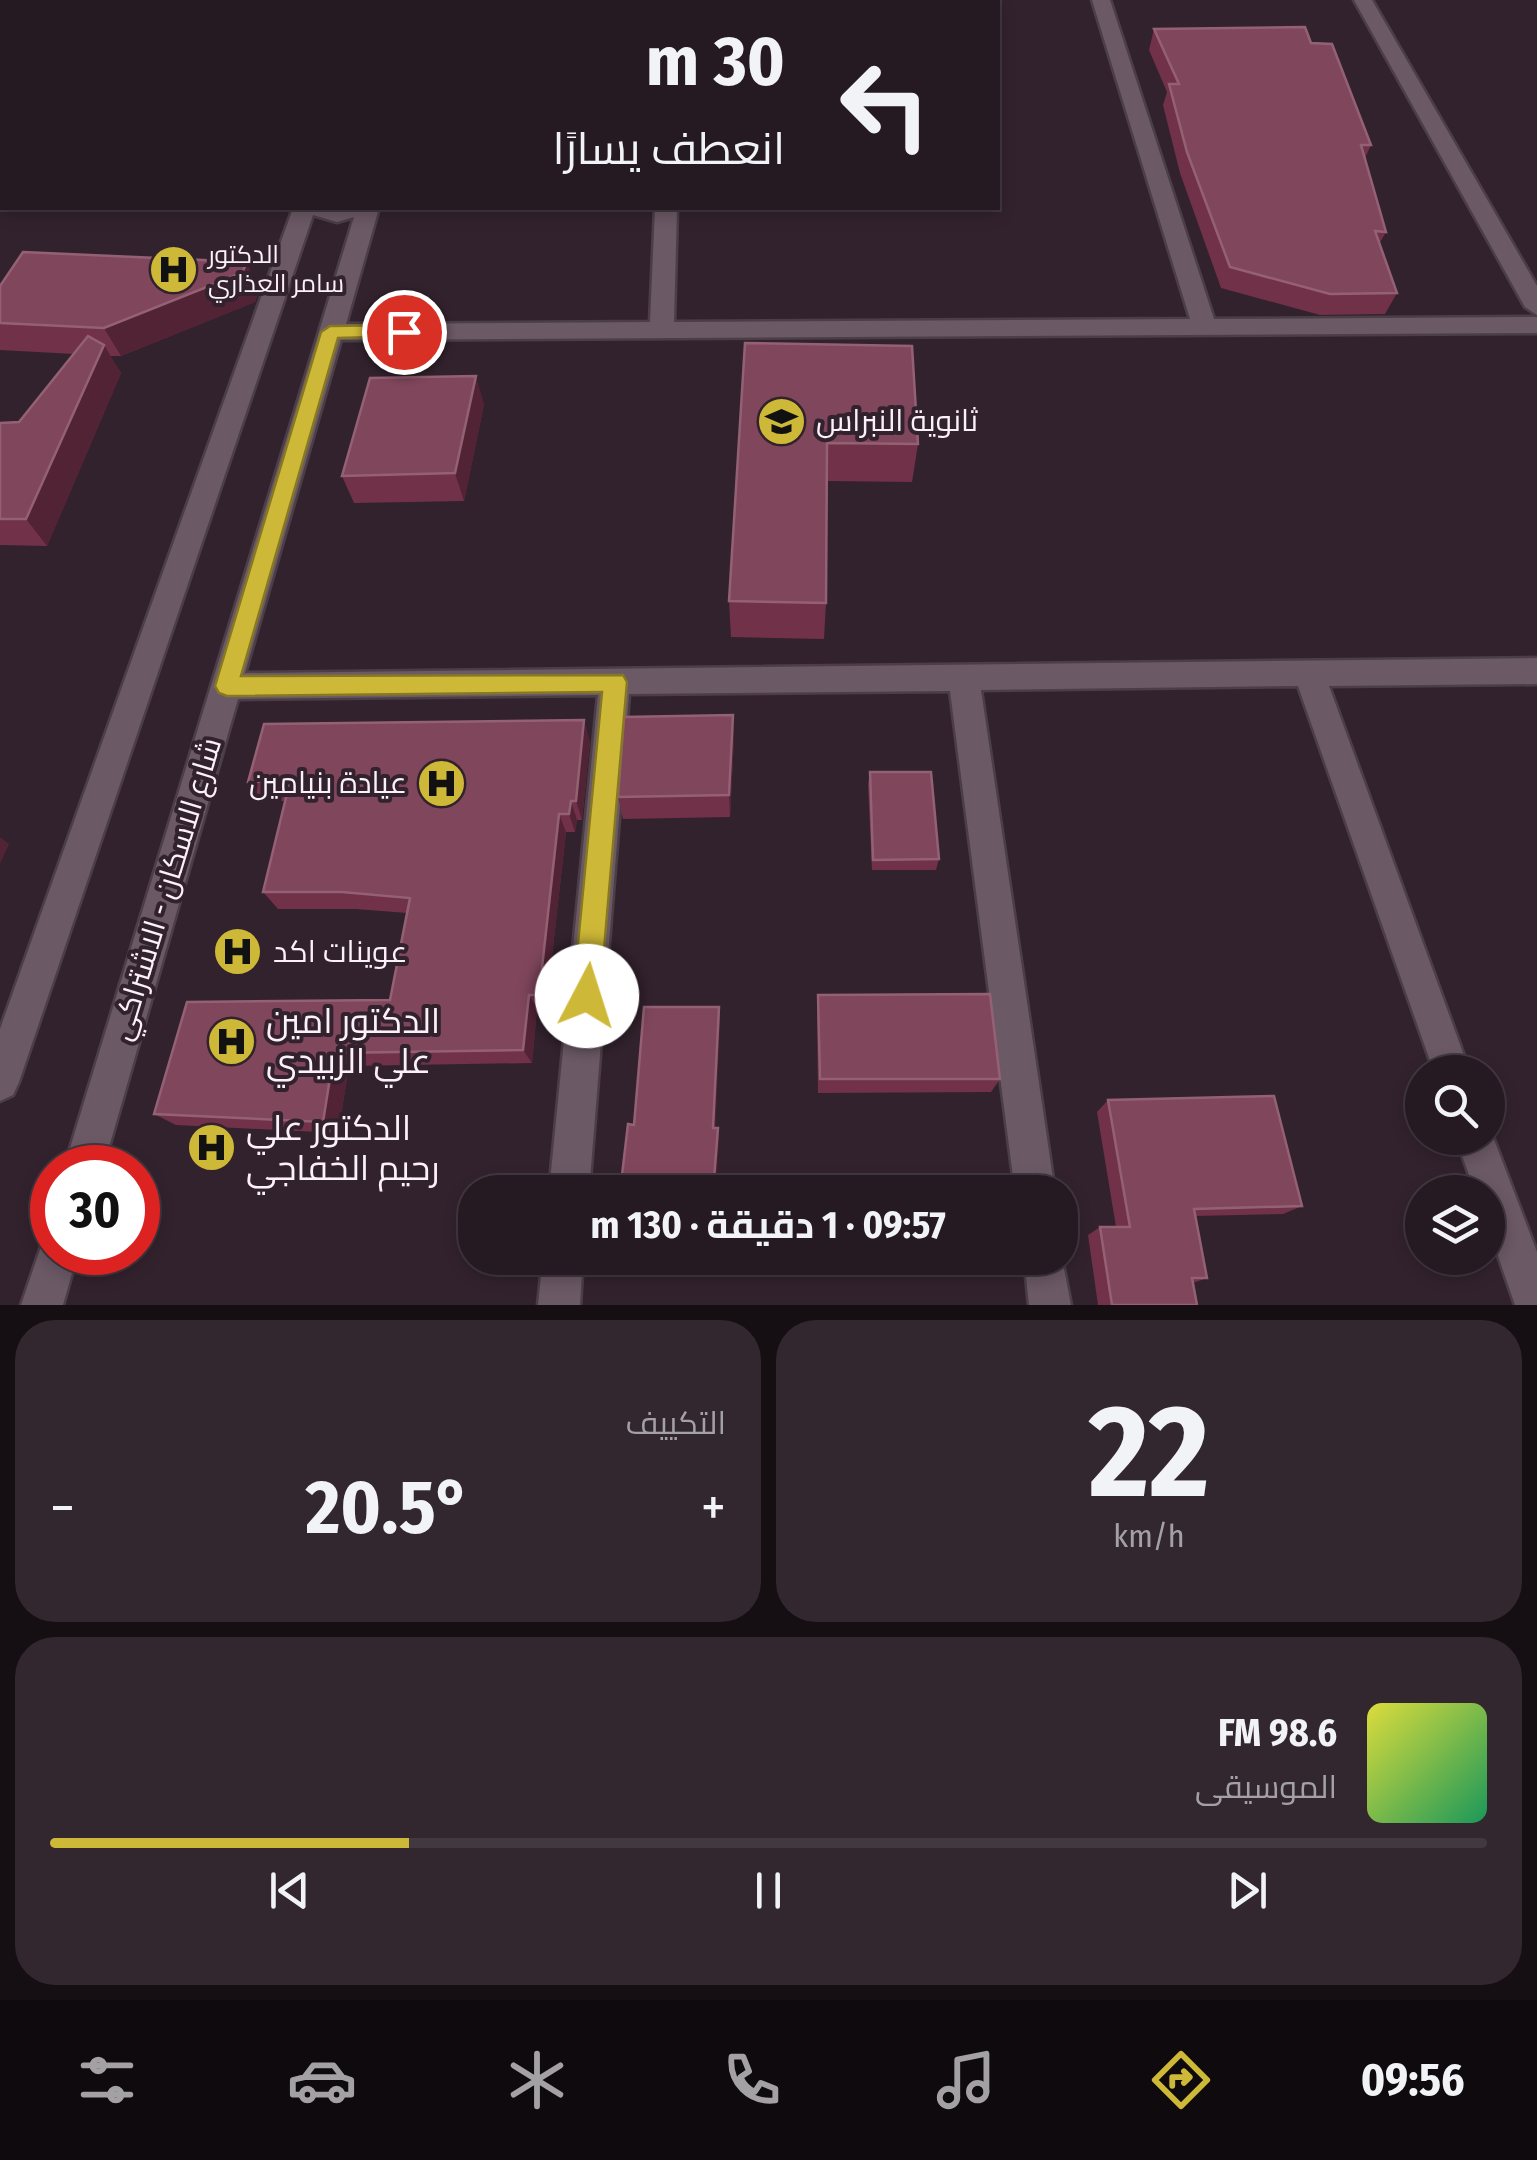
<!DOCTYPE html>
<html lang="ar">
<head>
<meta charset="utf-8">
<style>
	body { margin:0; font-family:"Fira Sans Condensed",Cairo,sans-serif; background:#32272f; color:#f1f3f6; direction:rtl; height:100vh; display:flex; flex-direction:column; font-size:38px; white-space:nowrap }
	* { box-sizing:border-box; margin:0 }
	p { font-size:32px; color:#a4a1a5 }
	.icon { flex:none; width:55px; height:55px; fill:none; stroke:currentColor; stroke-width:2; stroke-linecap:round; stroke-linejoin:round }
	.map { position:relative; height:1305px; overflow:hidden; direction:ltr }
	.details { display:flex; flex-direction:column; gap:15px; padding:15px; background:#150e13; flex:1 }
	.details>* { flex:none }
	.guide { position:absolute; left:0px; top:0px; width:1000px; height:210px; box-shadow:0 5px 15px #0003,0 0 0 2px #423840; direction:rtl; background:#261a22; color:#f1f3f6; overflow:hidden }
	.buttons { position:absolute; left:1405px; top:1055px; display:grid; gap:20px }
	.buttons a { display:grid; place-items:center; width:100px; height:100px; border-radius:50%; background:#261a22; box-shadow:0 5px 15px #0003,0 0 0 2px #423840; font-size:50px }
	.speed { position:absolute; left:30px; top:1145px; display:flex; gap:20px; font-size:50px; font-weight:700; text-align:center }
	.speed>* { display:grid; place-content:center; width:130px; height:130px; border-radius:50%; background:#261a22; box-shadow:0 5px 15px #0003,0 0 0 2px #423840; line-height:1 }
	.speed .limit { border:15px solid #d22; background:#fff; color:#111 }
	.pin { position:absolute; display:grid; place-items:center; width:85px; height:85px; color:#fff; margin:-42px; border:5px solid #fff; border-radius:50%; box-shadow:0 2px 10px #0007 }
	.me { position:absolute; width:110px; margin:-55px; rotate:5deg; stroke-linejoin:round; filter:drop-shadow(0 0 8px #0008) }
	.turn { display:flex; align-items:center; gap:35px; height:210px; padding:0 50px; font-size:45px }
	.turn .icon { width:130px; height:130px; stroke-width:2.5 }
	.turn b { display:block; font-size:70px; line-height:85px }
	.big { font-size:75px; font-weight:700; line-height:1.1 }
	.details .widget { flex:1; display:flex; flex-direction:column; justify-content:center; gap:15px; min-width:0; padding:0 35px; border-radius:40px; background:#32272f }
	.details .dial { align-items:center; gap:0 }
	.dial b { font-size:130px; line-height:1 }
	.song { display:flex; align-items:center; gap:30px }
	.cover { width:120px; height:120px; border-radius:15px; background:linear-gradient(135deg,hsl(60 70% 55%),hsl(150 70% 35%)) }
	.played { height:10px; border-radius:5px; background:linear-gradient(90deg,#ceb837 25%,#423840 25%) }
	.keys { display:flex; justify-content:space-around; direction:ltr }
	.heat { display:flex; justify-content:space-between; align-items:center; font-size:55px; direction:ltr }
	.details .tiles { flex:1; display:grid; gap:15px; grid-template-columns:1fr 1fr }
	.widget:last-child { grid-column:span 2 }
	.trip { position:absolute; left:458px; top:1175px; width:620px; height:100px; border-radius:40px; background:#261a22; box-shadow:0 5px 15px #0003,0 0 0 2px #423840; font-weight:700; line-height:100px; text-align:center; direction:rtl }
	.dock { display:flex; height:160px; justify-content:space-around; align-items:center; background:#0f0a0e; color:#a4a1a5 }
	.dock .icon { width:70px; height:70px }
	.dock .on { color:#ceb837 }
	.dock b { font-size:45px; color:#f1f3f6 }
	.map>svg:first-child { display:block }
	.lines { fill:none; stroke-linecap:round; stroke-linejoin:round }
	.street-casing { stroke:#4b3e47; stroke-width:5 }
	.street { fill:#6b5965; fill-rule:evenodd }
	.wall { fill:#713148 }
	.shaded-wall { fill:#522335 }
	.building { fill:#80465b; stroke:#946174; stroke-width:2.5 }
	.route { fill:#ceb837; stroke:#867824; stroke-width:2.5 }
	.labels { text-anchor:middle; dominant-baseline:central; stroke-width:8; stroke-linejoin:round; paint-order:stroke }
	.far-poi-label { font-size:25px; fill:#fcf1f8; stroke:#32222d; text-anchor:start }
	.poi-label { font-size:30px; fill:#fcf1f8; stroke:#32222d; text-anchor:start }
	.street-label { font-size:30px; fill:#fcf1f8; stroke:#32222d }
	.near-poi-label { font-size:35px; fill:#fcf1f8; stroke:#32222d; text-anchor:start }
</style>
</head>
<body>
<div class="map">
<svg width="1537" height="1305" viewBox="0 0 1537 1305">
	<rect width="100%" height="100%" fill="#32222d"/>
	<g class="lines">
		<defs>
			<g id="street">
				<rect x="366" y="0" width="18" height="2"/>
				<rect x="420" y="0" width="18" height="2"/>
				<path d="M459,0h94l-95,2z"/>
				<rect x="662" y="0" width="18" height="2"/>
				<path d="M1092,0h18l104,319 323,-2v16l-1196,7 -96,333 1292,-15v26l-208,2 141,386h-36l-136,-386 -317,4 74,502h-40l-65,-501 -321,3 -40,498h-40l49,-497 -360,4 -135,469h-39l290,-951 -17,5 -24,-7 -294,867 -6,13 -13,6v-72l293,-821h86l-33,116 304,-2 5,-114h22l-3,114 516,-3z"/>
				<path d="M1354,0h18l165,286v29l-12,-8z"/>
				<path d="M2,3v15l-2,1v-15z"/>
				<rect x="0" y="135" width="2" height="12"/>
				<path d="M1488,1124l49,128v53h-22l-27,-78v-35h-13l-19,-54h32z"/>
				<path d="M52,1234v18h26l-15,53h-42l23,-67z"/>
				<path d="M1060,1248l11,57h-42l-5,-47h36z"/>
				<path d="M543,1258h40l-3,47h-42z"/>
			</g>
		</defs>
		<!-- street casing -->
		<use href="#street" class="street-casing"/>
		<!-- street -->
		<use href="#street" class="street"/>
	</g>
	<!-- wall -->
	<g class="wall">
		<path d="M1154,29l157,14 60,102 -6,13 21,74 -7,12 18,49 -12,21 -65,1 -99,-27 -41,-115 -17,-68 4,-13 -18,-42z"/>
		<path d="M0,286l259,5 -4,11 -134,54h-11l11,17 -74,173 -47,-1v-122l19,-1 55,-68 -74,-4z"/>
		<path d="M745,343l173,101 -6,38 -85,-1 -1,122 -2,36 -93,-2 -2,-36z"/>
		<path d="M484,404l-20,97 -110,2 -12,-27z"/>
		<path d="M733,715l1,23 -4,79 -107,2 -5,-22z"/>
		<path d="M590,741l-8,79h-5l-2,12h-9l-20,177h-9l-5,54 -183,3 -11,67 -162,-8 -22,-11 236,-114 17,-87 -51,-4h-78l-15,-17 22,-91h-22l-15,-19z"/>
		<path d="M870,772l69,87 -3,11h-64l-4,-86z"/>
		<path d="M818,995l182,84 -9,13 -173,1 -1,-82z"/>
		<path d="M1108,1100l194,106 -19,8 -88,2 12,62 -14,5 4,22h-99l-10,-70 12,-8h16l-19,-115z"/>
		<path d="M618,1258h93l-1,4z"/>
	</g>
	<!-- shaded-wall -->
	<g class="shaded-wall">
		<path d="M247,262l12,29 -4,11 -134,54 -17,-28z"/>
		<path d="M104,345l17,28 -74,173 -21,-27z"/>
		<path d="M476,376l8,28 -20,97 -9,-28z"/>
		<path d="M733,715l1,23 -4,79 -1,-22z"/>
		<path d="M584,720l6,21 -8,79 -6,-19z"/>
		<path d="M571,801l6,19 -2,12 -6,-18z"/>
		<path d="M559,814l7,18 -20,177 -7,-14z"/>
		<path d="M0,837l9,7 -9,20z"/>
		<path d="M529,995l8,14 -5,54 -9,-13z"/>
		<path d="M719,1007l1,13 -5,118 -2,-10z"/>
		<path d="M334,1053l15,13 -11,67 -15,-11z"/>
		<path d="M718,1128l1,10 -3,54h-3z"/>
	</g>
	<!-- building -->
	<g class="building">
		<path d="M471,0h77l-1,2h-77z"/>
		<path d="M1305,27l6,16 21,1 39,101h-10l25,87 -11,-1 22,62 -67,1 -100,-27 -43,-115 -18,-68h10l-25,-55z"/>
		<path d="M23,252l224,10 -5,11 -138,55 -104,-5v-37z"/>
		<path d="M88,336l16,9 -78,174h-26v-96l19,-1z"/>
		<path d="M745,343l167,3 6,98 -91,-1 -1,160 -97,-2z"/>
		<path d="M476,376l-21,97 -113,3 28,-98z"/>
		<path d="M733,715l-4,80 -111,2 6,-80z"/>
		<path d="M584,720l-8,81h-5l-2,13h-10l-20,181h-10l-6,55 -189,3 -11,69 -169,-8 33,-112 203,-2 20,-102 -68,-6h-79l27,-111 -42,1 16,-58z"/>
		<path d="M870,772h61l8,87 -66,1z"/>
		<path d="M990,994l10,85h-180l-2,-84z"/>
		<path d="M644,1007h75l-6,121h5l-5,64h-93l8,-68 6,1z"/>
		<path d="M1274,1096l28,110 -108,3 13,69h-15l5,27h-85l-12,-78h30l-22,-127z"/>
	</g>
	<!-- route -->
	<path class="route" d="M404,325l9,7 -2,4 -73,2 -97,338 382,-1 4,7 -27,314 -4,10 -9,4 -10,-4 -4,-10 29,-304 -375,4 -8,-3 -4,-7 106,-354 9,-6z"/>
	<!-- icons -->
	<defs>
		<symbol id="hospital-disc" viewBox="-11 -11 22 22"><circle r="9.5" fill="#ceb837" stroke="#32222d"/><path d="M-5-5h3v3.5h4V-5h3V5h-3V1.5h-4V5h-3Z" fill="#111"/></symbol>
		<symbol id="school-disc" viewBox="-11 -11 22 22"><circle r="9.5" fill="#ceb837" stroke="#32222d"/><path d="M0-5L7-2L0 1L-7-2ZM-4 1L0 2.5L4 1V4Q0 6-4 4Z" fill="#111"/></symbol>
	</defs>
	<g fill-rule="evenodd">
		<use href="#hospital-disc" x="146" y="242" width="55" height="55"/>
		<use href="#school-disc" x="754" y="394" width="55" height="55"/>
		<use href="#hospital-disc" x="414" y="756" width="55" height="55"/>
		<use href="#hospital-disc" x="210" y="924" width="55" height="55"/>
		<use href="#hospital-disc" x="204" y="1014" width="55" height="55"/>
		<use href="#hospital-disc" x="184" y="1120" width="55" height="55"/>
	</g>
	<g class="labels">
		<!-- far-poi labels -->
		<g class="far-poi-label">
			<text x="208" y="255">الدكتور<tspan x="208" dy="29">سامر العذاري</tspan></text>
		</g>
		<!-- poi labels -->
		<g class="poi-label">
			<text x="816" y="421">ثانوية النبراس</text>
			<text x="407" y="783" text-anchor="end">عيادة بنيامين</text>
			<text x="273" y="952">عوينات اكد</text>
		</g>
		<!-- street labels -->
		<g class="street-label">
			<text transform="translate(166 889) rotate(-73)">شارع الاسكان - الاشتراكي</text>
		</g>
		<!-- near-poi labels -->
		<g class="near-poi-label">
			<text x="266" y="1021">الدكتور امين<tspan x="266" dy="40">علي الزبيدي</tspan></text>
			<text x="246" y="1128">الدكتور علي<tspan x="246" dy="40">رحيم الخفاجي</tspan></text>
		</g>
	</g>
</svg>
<div class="buttons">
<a><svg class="icon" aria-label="search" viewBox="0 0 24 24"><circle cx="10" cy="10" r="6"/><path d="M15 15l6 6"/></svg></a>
<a><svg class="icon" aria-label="layers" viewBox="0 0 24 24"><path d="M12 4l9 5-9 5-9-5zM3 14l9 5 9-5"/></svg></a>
</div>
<div class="speed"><div class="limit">30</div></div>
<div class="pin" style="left:404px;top:332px;background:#d93025"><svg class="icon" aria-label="arrive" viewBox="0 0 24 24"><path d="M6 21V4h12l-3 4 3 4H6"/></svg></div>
<svg class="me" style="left:587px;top:996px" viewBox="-20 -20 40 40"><circle r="19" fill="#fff"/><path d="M0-13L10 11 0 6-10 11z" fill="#ceb837"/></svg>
<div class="trip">09:57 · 1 دقيقة · 130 m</div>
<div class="guide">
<div class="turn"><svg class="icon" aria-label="left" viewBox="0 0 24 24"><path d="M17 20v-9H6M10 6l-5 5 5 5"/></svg><div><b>30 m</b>انعطف يسارًا</div></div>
</div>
</div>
<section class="details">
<div class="tiles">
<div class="widget dial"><b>22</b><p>km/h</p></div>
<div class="widget"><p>التكييف</p>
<div class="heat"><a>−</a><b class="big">20.5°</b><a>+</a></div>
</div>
<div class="widget">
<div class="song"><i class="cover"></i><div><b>98.6 FM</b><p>الموسيقى</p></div></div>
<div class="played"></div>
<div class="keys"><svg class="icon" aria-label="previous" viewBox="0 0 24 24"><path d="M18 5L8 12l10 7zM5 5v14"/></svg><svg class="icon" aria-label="pause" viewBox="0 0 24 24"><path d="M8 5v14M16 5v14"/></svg><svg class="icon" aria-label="next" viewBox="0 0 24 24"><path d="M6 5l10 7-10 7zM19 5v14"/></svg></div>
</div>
</div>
</section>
<nav class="dock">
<b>09:56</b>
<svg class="icon on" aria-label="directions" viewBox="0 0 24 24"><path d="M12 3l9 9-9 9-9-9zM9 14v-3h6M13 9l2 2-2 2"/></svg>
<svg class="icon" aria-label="music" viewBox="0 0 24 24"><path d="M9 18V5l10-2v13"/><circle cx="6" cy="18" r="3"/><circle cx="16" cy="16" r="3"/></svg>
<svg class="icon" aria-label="phone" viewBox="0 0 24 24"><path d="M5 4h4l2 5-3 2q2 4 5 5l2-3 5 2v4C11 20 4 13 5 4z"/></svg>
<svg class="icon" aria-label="climate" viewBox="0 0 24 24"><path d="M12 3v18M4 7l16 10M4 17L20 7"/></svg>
<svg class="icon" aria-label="car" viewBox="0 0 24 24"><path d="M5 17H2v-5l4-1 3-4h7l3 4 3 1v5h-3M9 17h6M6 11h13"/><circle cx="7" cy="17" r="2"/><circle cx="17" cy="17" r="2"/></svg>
<svg class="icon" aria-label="filters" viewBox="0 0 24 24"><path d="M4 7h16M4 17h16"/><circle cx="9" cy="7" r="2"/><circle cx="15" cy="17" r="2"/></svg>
</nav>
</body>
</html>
